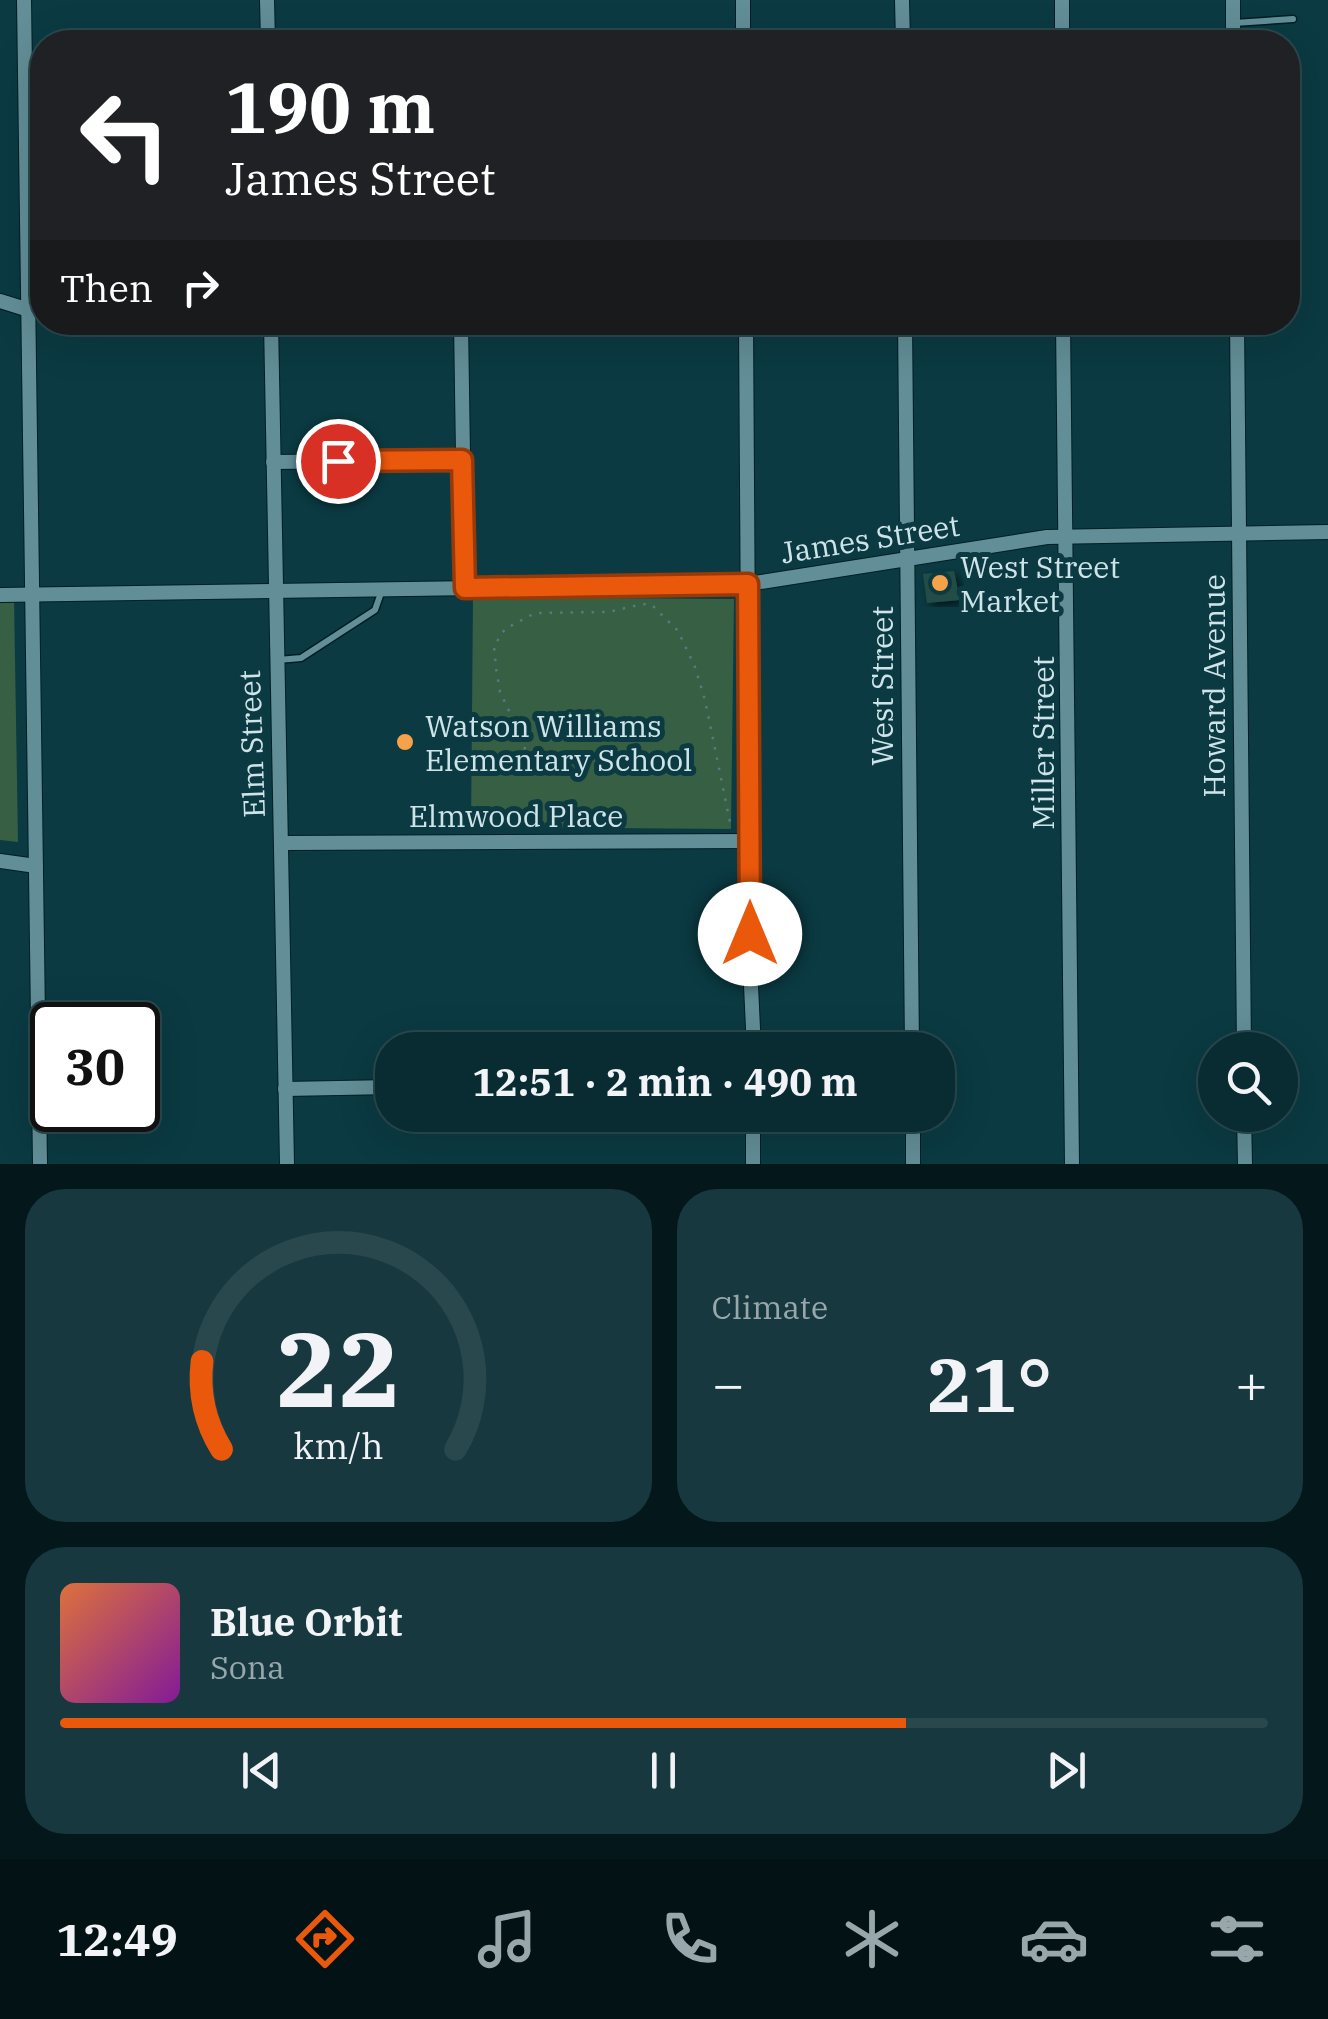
<!DOCTYPE html>
<html lang="en">
<head>
<meta charset="utf-8">
<style>
	body { margin:0; font-family:"IBM Plex Serif",serif; background:#16383e; color:#f1f3f6; height:100vh; display:flex; flex-direction:column; font-size:38px; white-space:nowrap }
	* { box-sizing:border-box; margin:0 }
	p { font-size:32px; color:#98a7ac }
	.icon { flex:none; width:55px; height:55px; fill:none; stroke:currentColor; stroke-width:2; stroke-linecap:round; stroke-linejoin:round }
	.map { position:relative; height:1164px; overflow:hidden }
	.drawer { display:flex; flex-direction:column; gap:25px; padding:25px; background:#04181c; flex:1 }
	.drawer>* { flex:none }
	.hud { position:absolute; left:30px; top:30px; width:1270px; height:305px; border-radius:40px; box-shadow:0 10px 40px #0002,0 0 0 2px #29484d; background:#202124; color:#fff; overflow:hidden }
	.tools { position:absolute; left:1198px; top:1032px; display:grid; gap:20px }
	.tools a { display:grid; place-items:center; width:100px; height:100px; border-radius:50%; background:#082c32; box-shadow:0 10px 40px #0002,0 0 0 2px #29484d; font-size:50px }
	.speed { position:absolute; left:30px; top:1002px; display:flex; gap:20px; font-size:50px; font-weight:700; text-align:center }
	.speed>* { display:grid; place-content:center; width:130px; height:130px; border-radius:50%; background:#082c32; box-shadow:0 10px 40px #0002,0 0 0 2px #29484d; line-height:1 }
	.speed .limit { border:5px solid #111; border-radius:15px; background:#fff; color:#111 }
	.pin { position:absolute; display:grid; place-items:center; width:85px; height:85px; color:#fff; margin:-42px; border:5px solid #fff; border-radius:50%; box-shadow:0 2px 10px #0007 }
	.me { position:absolute; width:110px; margin:-55px; rotate:0deg; stroke-linejoin:round; filter:drop-shadow(0 0 8px #0008) }
	.turn { display:flex; align-items:center; gap:35px; height:210px; padding:0 30px; font-size:45px }
	.turn .icon { width:130px; height:130px; stroke-width:2.5 }
	.turn b { display:block; font-size:70px; line-height:85px }
	.then { display:flex; align-items:center; height:95px; padding:0 30px; background:#0003; gap:20px; font-size:38px }
	.big { font-size:75px; font-weight:700; line-height:1.1 }
	.drawer .card { flex:1; display:flex; flex-direction:column; justify-content:center; gap:15px; min-width:0; padding:0 35px; border-radius:40px; background:#16383e }
	.drawer .dial { align-items:center; gap:0 }
	.dial svg { height:260px; overflow:visible; fill:none; stroke:#29484d; stroke-width:7; stroke-linecap:round; text-anchor:middle }
	.dial text { fill:#f1f3f6; stroke:none }
	.song { display:flex; align-items:center; gap:30px }
	.cover { width:120px; height:120px; border-radius:15px; background:linear-gradient(135deg,hsl(20 70% 55%),hsl(290 70% 35%)) }
	.played { height:10px; border-radius:5px; background:linear-gradient(90deg,#ea580c 70%,#29484d 70%) }
	.keys { display:flex; justify-content:space-around; direction:ltr }
	.heat { display:flex; justify-content:space-between; align-items:center; font-size:55px; direction:ltr }
	.drawer .tiles { flex:1; display:grid; gap:25px; grid-template-columns:1fr 1fr }
	.card:last-child { grid-column:span 2 }
	.trip { position:absolute; left:375px; top:1032px; width:580px; height:100px; border-radius:40px; background:#082c32; box-shadow:0 10px 40px #0002,0 0 0 2px #29484d; font-weight:700; line-height:100px; text-align:center }
	.tabs { display:flex; height:160px; justify-content:space-around; align-items:center; background:#031214; color:#98a7ac }
	.tabs .icon { width:70px; height:70px }
	.tabs .current { color:#ea580c }
	.tabs b { font-size:45px; color:#f1f3f6 }
	.map>svg:first-child { display:block }
	.green { fill:#375f43 }
	.building { fill:#224e47; filter:url(#shadow) }
	.lines { fill:none; stroke-linecap:round; stroke-linejoin:round }
	.lane-casing { stroke:#001f25; stroke-width:9 }
	.street-casing { stroke:#001f25; stroke-width:16 }
	.path { stroke:#557a81; stroke-width:2.5; stroke-dasharray:2.5 8; stroke-linecap:butt }
	.lane { stroke:#628e97; stroke-width:6 }
	.street { stroke:#628e97; stroke-width:14 }
	.route-casing { stroke:#983908; stroke-width:25 }
	.route { stroke:#ea580c; stroke-width:18 }
	.poi-dot { fill:#f6a248; stroke:#0b3a42; stroke-width:4 }
	.labels { text-anchor:middle; dominant-baseline:central; stroke-width:10; stroke-linejoin:round; paint-order:stroke }
	.street-label { font-size:30px; fill:#cee4e9; stroke:#0b3a42 }
	.poi-label { font-size:30px; fill:#cee4e9; stroke:#0b3a42; text-anchor:start }
</style>
</head>
<body>
<div class="map">
<svg width="1328" height="1164" viewBox="0 0 1328 1164">
	<defs>
		<filter id="shadow"><feDropShadow dx="4.5" dy="4.5" stdDeviation="5" flood-color="#0009"/></filter>
	</defs>
	<rect width="100%" height="100%" fill="#0b3a42"/>
	<!-- green -->
	<g class="green">
		<path d="M473,597l261,2 -3,230 -260,-2z"/>
		<path d="M14,598l4,244 -18,-2v-241z"/>
	</g>
	<!-- building -->
	<path class="building" d="M954,571l6,29 -33,3 -4,-29z"/>
	<g class="lines">
		<defs>
			<g id="lane">
				<path d="M1234,23l59,-4"/>
				<path d="M278,660l23,-2 74,-48 7,-20"/>
			</g>
			<g id="street">
				<path d="M24,0l16,1164"/>
				<path d="M267,0l1,42"/>
				<path d="M743,0v42"/>
				<path d="M902,0l1,42"/>
				<path d="M1062,0v42"/>
				<path d="M1233,42v-42"/>
				<path d="M0,301l29,9"/>
				<path d="M271,322l16,842"/>
				<path d="M461,322l4,266"/>
				<path d="M746,322l4,642 4,86"/>
				<path d="M905,322l7,728"/>
				<path d="M1063,322l9,842"/>
				<path d="M1237,322l7,728"/>
				<path d="M273,462l188,-2"/>
				<path d="M0,595l748,-11 299,-47 281,-5"/>
				<path d="M282,843l469,-2"/>
				<path d="M0,861l36,5"/>
				<path d="M285,1089l107,-2"/>
				<path d="M913,1115v49"/>
				<path d="M1244,1115l1,49"/>
				<path d="M753,1164v-49"/>
			</g>
		</defs>
		<!-- lane casing -->
		<use href="#lane" class="lane-casing"/>
		<!-- street casing -->
		<use href="#street" class="street-casing"/>
		<!-- path -->
		<path class="path" d="M524,760l1,-16 -25,-52 -4,-24 -2,-22 11,-17 30,-16 73,-1 35,-8 9,1 26,26 17,36 10,33 26,127"/>
		<!-- lane -->
		<use href="#lane" class="lane"/>
		<!-- street -->
		<use href="#street" class="street"/>
	</g>
	<g class="lines">
		<defs>
			<path id="route" d="M338,461l124,-1 3,128 283,-4 2,350"/>
		</defs>
		<!-- route casing -->
		<use href="#route" class="route-casing"/>
		<!-- route -->
		<use href="#route" class="route"/>
	</g>
	<!-- markers -->
	<g class="poi-dot">
		<circle cx="940" cy="583" r="10"/>
		<circle cx="405" cy="742" r="10"/>
	</g>
	<g class="labels">
		<!-- street labels -->
		<g class="street-label">
			<text transform="translate(870 538) rotate(-9)">James Street</text>
			<text transform="translate(881 686) rotate(-90)">West Street</text>
			<text transform="translate(1213 686) rotate(-90)">Howard Avenue</text>
			<text transform="translate(1042 743) rotate(-90)">Miller Street</text>
			<text transform="translate(251 744) rotate(-92)">Elm Street</text>
			<text x="516" y="815">Elmwood Place</text>
		</g>
		<!-- poi labels -->
		<g class="poi-label">
			<text x="960" y="566">West Street<tspan x="960" dy="34">Market</tspan></text>
			<text x="425" y="725">Watson Williams<tspan x="425" dy="34">Elementary School</tspan></text>
		</g>
	</g>
</svg>
<div class="tools">
<a><svg class="icon" aria-label="search" viewBox="0 0 24 24"><circle cx="10" cy="10" r="6"/><path d="M15 15l6 6"/></svg></a>
</div>
<div class="speed"><div class="limit">30</div></div>
<div class="pin" style="left:338px;top:461px;background:#d93025"><svg class="icon" aria-label="arrive" viewBox="0 0 24 24"><path d="M6 21V4h12l-3 4 3 4H6"/></svg></div>
<svg class="me" style="left:750px;top:934px" viewBox="-20 -20 40 40"><circle r="19" fill="#fff"/><path d="M0-13L10 11 0 6-10 11z" fill="#ea580c"/></svg>
<div class="trip">12:51 · 2 min · 490 m</div>
<div class="hud">
<div class="turn"><svg class="icon" aria-label="left" viewBox="0 0 24 24"><path d="M17 20v-9H6M10 6l-5 5 5 5"/></svg><div><b>190 m</b>James Street</div></div>
<div class="then">Then<svg class="icon" aria-label="right" viewBox="0 0 24 24"><path d="M7 20v-9h11M14 6l5 5-5 5"/></svg></div>
</div>
</div>
<section class="drawer">
<div class="tiles">
<div class="card dial"><svg viewBox="0 0 100 80">
<path d="M14 69A42 42 0 1 1 86 69"/>
<path d="M14 69A42 42 0 0 1 8 42" stroke="#ea580c"/>
<text x="50" y="56" font-size="32" font-weight="700">22</text>
<text x="50" y="72" font-size="11">km/h</text>
</svg></div>
<div class="card"><p>Climate</p>
<div class="heat"><a>−</a><b class="big">21°</b><a>+</a></div>
</div>
<div class="card">
<div class="song"><i class="cover"></i><div><b>Blue Orbit</b><p>Sona</p></div></div>
<div class="played"></div>
<div class="keys"><svg class="icon" aria-label="previous" viewBox="0 0 24 24"><path d="M18 5L8 12l10 7zM5 5v14"/></svg><svg class="icon" aria-label="pause" viewBox="0 0 24 24"><path d="M8 5v14M16 5v14"/></svg><svg class="icon" aria-label="next" viewBox="0 0 24 24"><path d="M6 5l10 7-10 7zM19 5v14"/></svg></div>
</div>
</div>
</section>
<nav class="tabs">
<b>12:49</b>
<svg class="icon current" aria-label="directions" viewBox="0 0 24 24"><path d="M12 3l9 9-9 9-9-9zM9 14v-3h6M13 9l2 2-2 2"/></svg>
<svg class="icon" aria-label="music" viewBox="0 0 24 24"><path d="M9 18V5l10-2v13"/><circle cx="6" cy="18" r="3"/><circle cx="16" cy="16" r="3"/></svg>
<svg class="icon" aria-label="phone" viewBox="0 0 24 24"><path d="M5 4h4l2 5-3 2q2 4 5 5l2-3 5 2v4C11 20 4 13 5 4z"/></svg>
<svg class="icon" aria-label="climate" viewBox="0 0 24 24"><path d="M12 3v18M4 7l16 10M4 17L20 7"/></svg>
<svg class="icon" aria-label="car" viewBox="0 0 24 24"><path d="M5 17H2v-5l4-1 3-4h7l3 4 3 1v5h-3M9 17h6M6 11h13"/><circle cx="7" cy="17" r="2"/><circle cx="17" cy="17" r="2"/></svg>
<svg class="icon" aria-label="filters" viewBox="0 0 24 24"><path d="M4 7h16M4 17h16"/><circle cx="9" cy="7" r="2"/><circle cx="15" cy="17" r="2"/></svg>
</nav>
</body>
</html>
